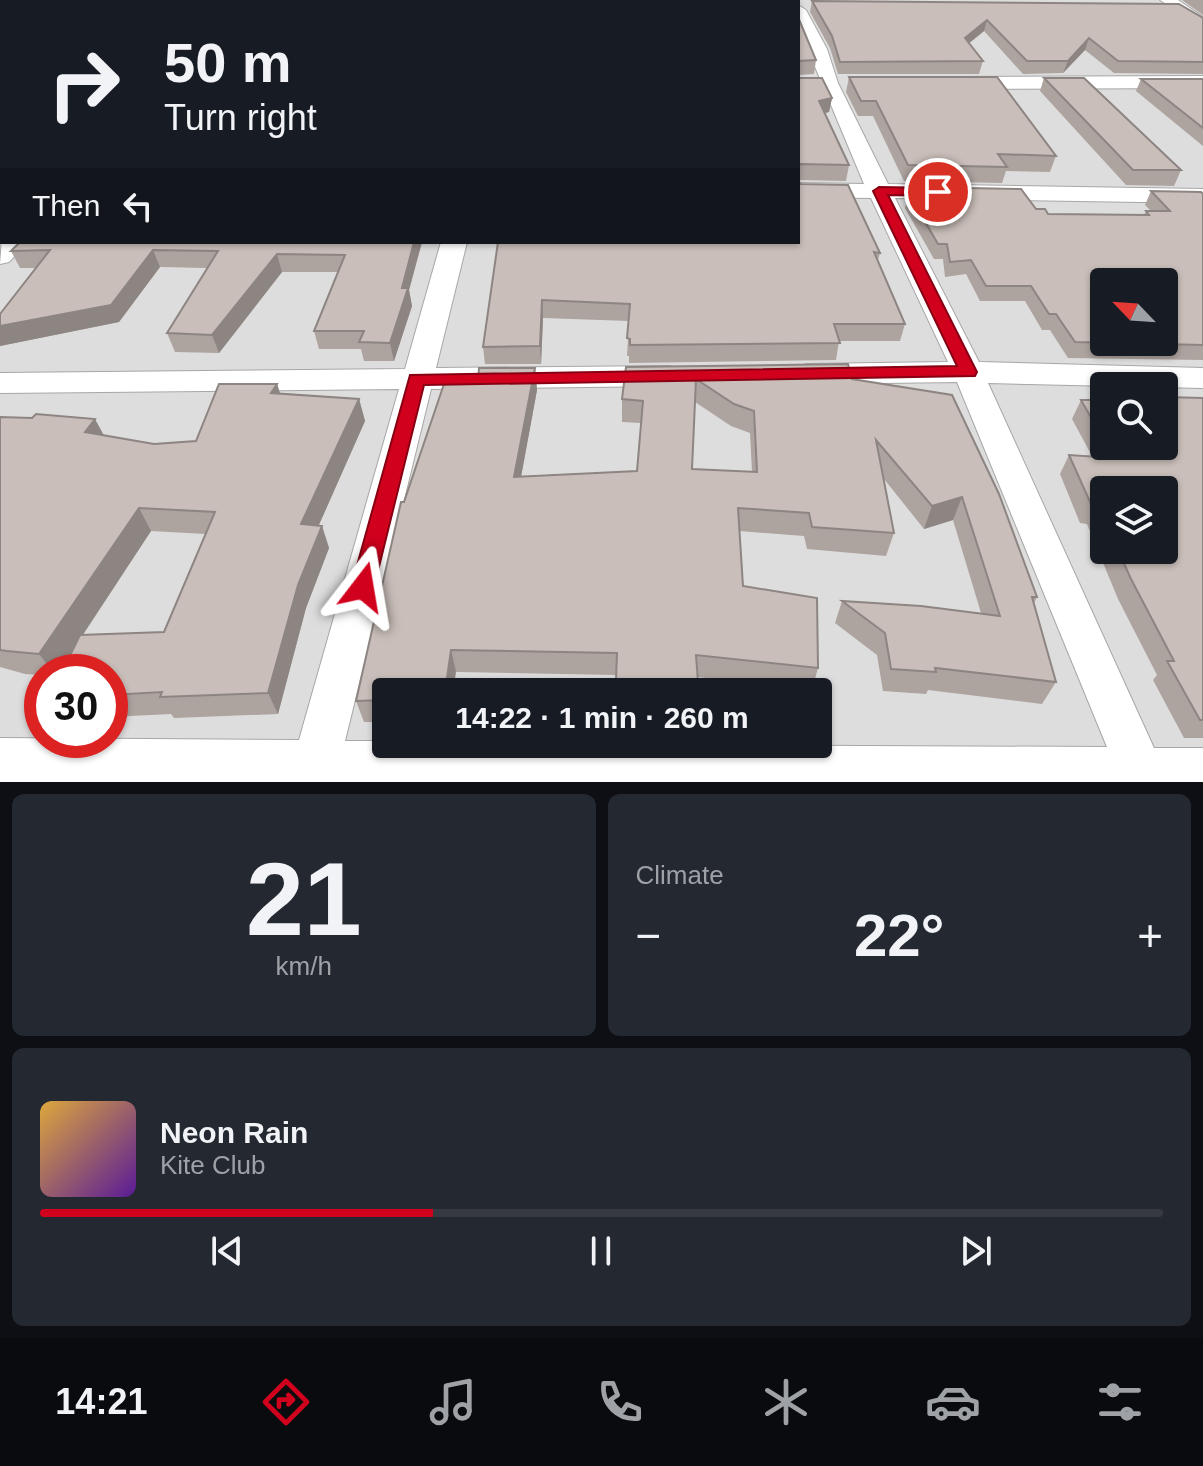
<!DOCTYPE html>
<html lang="en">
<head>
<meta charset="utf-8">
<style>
	body { margin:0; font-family:Arial,sans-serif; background:#242831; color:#f1f3f6; height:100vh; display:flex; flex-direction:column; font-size:30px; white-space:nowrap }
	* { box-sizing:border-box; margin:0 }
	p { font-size:26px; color:#9ea1a6 }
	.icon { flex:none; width:44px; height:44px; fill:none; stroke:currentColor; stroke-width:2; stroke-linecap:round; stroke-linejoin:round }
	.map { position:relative; height:782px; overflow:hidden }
	.sheet { display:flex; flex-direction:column; gap:12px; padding:12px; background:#0d0f14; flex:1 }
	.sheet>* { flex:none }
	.banner { position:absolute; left:0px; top:0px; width:800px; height:244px; box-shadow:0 2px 6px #0004; background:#171b24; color:#f1f3f6; overflow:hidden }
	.needle { width:52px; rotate:295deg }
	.controls { position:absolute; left:1090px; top:268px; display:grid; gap:16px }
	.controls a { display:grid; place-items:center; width:88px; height:88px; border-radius:8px; background:#171b24; box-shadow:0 2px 6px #0004; font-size:40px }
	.speed { position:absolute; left:24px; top:654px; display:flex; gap:16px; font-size:40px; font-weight:700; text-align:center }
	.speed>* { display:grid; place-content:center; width:104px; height:104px; border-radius:50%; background:#171b24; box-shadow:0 2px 6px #0004; line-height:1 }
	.speed .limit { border:12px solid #d22; background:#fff; color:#111 }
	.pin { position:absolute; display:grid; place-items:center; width:68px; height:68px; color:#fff; margin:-34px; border:4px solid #fff; border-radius:50%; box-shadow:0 2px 8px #0007 }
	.me { position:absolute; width:88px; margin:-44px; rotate:14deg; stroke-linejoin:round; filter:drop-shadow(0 0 6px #0008) }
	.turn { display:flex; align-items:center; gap:28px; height:168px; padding:0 32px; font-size:36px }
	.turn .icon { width:104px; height:104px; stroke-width:2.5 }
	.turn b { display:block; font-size:56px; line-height:68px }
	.then { display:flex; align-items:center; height:76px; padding:0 32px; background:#0003; gap:16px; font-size:30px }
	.big { font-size:60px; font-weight:700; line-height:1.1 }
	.sheet .widget { flex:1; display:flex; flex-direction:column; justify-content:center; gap:12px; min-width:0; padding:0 28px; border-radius:12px; background:#242831 }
	.sheet .dial { align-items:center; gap:0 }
	.dial b { font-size:104px; line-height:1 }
	.song { display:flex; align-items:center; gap:24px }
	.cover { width:96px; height:96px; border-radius:12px; background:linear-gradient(135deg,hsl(40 70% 55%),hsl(270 70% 35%)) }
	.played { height:8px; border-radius:4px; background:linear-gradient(90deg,#d1001d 35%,#363941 35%) }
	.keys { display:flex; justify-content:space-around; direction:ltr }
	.heat { display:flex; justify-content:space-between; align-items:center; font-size:44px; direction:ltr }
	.sheet .tiles { flex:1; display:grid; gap:12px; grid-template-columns:1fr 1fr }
	.widget:last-child { grid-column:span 2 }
	.trip { position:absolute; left:372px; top:678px; width:460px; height:80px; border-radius:8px; background:#171b24; box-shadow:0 2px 6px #0004; font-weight:700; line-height:80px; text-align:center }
	.menu { display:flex; height:128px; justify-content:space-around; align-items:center; background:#090b0e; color:#9ea1a6 }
	.menu .icon { width:56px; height:56px }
	.menu .active { color:#d1001d }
	.menu b { font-size:36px; color:#f1f3f6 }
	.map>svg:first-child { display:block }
	.residential { fill:#dedddd; fill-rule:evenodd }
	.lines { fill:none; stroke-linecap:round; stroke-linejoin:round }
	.street-casing { stroke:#a7a7a7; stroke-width:2 }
	.street { fill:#fff; fill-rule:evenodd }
	.wall { fill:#ada39f; fill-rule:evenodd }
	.shaded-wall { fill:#8d8582 }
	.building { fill:#c9beb9; stroke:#8d8582; stroke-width:2; fill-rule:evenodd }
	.route { fill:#d1001d; stroke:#880013; stroke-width:2 }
</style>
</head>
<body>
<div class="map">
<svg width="1203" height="782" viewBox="0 0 1203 782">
	<rect width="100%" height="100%" fill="#f1ece6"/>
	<!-- residential -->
	<path class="residential" d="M0,0h1203v782h-1203zM2,2h796v240h-796zM1104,282h60v60h-60zM1104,386h60v60h-60zM1104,490h60v60h-60zM42,672h68v68h-68zM386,692h432v52h-432z"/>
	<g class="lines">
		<defs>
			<g id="street">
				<path d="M1160,0h18l25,17v12z"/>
				<path d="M798,5l8,5 21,39 11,34 50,101 315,5v14l-308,-5 84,164 224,6v20l-215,-5 166,365h49v34h-1203v-44l299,2 100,-351 -399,4v-20l405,-4 36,-127h26l-31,126 233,-2 11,3 5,7 -5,7 -11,3 -238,3 -86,352h41v3l721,3 -150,-365 -150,2 -11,-3 -5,-7 5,-7 11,-3 141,-2 -77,-164 -73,-1v-14l66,1 -66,-158z"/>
				<rect x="0" y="65" width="2" height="12"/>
				<path d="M1203,76v12l-245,1 -9,-6 9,-6z"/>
				<path d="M2,240v2h26l-19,20 -9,2z"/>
			</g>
		</defs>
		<!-- street casing -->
		<use href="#street" class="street-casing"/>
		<!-- street -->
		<use href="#street" class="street"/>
	</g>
	<!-- wall -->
	<g class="wall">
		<path d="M0,0l2,2v58h-2z"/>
		<path d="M1182,0h21v15z"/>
		<path d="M812,1l391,17v56l-89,-1 -29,-23 -22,23 -40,1 -39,-43 -15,12 14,18 -4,13h-141l-8,-26 -20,-36z"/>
		<path d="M798,17l18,43 -2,14 -16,1z"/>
		<path d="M798,76l34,22 -3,14 -4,1 24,52 -3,16 -48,-1z"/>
		<path d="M849,77l207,79 -6,16 -44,-1 -4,12 -98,-2 -31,-65h-15l-12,-24z"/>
		<path d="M1044,78l137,92 -7,16 -48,-1 -86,-94z"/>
		<path d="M1141,79h62v67l-67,-55z"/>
		<path d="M917,187l119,22 12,5 96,1 2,-4h5l-6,-6 6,-14 52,3v166l-135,-2 -18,-28h-8l-17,-29h-45l-14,-27 -21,3 -2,-18h-9l-29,-51 4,-14 7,-1z"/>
		<path d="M20,242h402l-13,48 3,16 -18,55h-30l-3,-12h-42l-5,-18 24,-59h-56l-63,81 -44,-1 -8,-19 40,-65 -47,-1 -41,55 -119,24v-32l37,-46h-17l-9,-17z"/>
		<path d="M498,242l382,11 -2,7 27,64 -5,17h-61l-3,19 -207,3v-7h-2l2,-35 -86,-3 -2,46h-56l-2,-17z"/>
		<path d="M626,367l226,12 100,16 85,202 -3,6 22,79 -14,22 -114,-14 -2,4 -43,-3 -6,-36 -42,-32 7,-22 139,12 -28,-93 -29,9 -40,-50 10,54 -8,23 -79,-7 -3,-13 -65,-5 4,55 75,82 -6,22 -115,-13 -1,15h-80v-17l-160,-3 -70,20v30h-22l-8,-21 48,-199 74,-120 57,-14 2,22 -16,86 116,-5 4,-48 -19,-1v-23zM695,402l36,24 19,7 2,39 -60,-3z"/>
		<path d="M277,384l3,9 79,6 6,22 -46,104 3,1 7,22 -23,60 -28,106 -104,4 -3,-4 -61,3v-45l-38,-21 -14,21h-16v3l-17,-1 -25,-7v-250l154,27 42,-3zM151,531l55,3 -42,98 -81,3z"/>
		<path d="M1203,398v340h-19l-31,-58 4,-5 -39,-76 -31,-75 -7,-1 -20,-49 9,-19 23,1 -20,-37 9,-19h23v46h60zM1104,490l60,60h-60z"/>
	</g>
	<!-- shaded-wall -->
	<g class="shaded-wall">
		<path d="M987,20l-3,11 -22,18 3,-11z"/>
		<path d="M1089,38l-4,12 -22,23 5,-12z"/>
		<path d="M832,98l-3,14 -12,3 2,-14z"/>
		<path d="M2,133v29l-2,1v-29z"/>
		<path d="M2,188v30l-2,1v-30z"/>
		<path d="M414,242h8l-13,48 3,16 -18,55 -4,-18 20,-89z"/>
		<path d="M153,250l7,17 -41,55 -119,24v-20z"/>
		<path d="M277,254l5,18 -63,81 -7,-18z"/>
		<path d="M542,300l1,18 -2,46 -1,-18z"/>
		<path d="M535,368l2,22 -20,109 -3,-22z"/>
		<path d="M277,384l7,22 -13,-13z"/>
		<path d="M359,399l6,22 -56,126 -8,-23z"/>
		<path d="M95,419l12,22 -22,-9z"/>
		<path d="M962,497l-9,23 -29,9 8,-23z"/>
		<path d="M139,508l12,23 -93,141h-5l-14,-18z"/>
		<path d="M322,526l7,22 -23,60 -28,106 -10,-21 30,-108z"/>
		<path d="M451,650l5,22 -3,20h-8z"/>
	</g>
	<!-- building -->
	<g class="building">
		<path d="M0,0h797v2h-795v45h-2z"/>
		<path d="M812,1l367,3 24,14v44l-85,-1 -29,-23 -21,23h-41l-40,-41 -22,18 18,23 -143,1 -8,-26z"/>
		<path d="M798,17l18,43 -18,1z"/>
		<path d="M798,76l2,2h22l10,20 -13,3 30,64 -48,-1 -3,3z"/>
		<path d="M849,77h148l59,79 -58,-2 9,13 -99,-2 -32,-64h-15z"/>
		<path d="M1044,78h40l97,92h-48z"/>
		<path d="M1141,79h62v49z"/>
		<path d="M0,104h2v29l-2,1z"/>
		<path d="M798,182l3,2 47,1 32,68 -6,-1 31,72h-71l6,19 -210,2v-6l-3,-1 3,-34 -88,-4 -2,46 -57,1 15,-105h300z"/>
		<path d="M917,187l104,2 15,20h9l3,5 101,1 -3,-4h24l-19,-20 50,1 2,2v151l-128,-3 -19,-28h-7l-18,-28h-45l-15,-26 -21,2 -3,-18h-9l-29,-50 11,-1zM1104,282h60v60h-60z"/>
		<path d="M20,242h394l-12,46h6l-18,55 -31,-1 5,-11h-50l31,-76 -68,-1 -65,81 -45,-2 51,-82 -65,-1 -42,55 -111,21v-12l50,-64 -39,1z"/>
		<path d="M848,364l4,15 100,16 47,99 38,103h-5l24,85 -121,-14 1,4 -45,-3 -6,-36 -43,-32 79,5 79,10 -38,-119 -30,9 -56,-66 18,93 -82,-6 -3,-14 -71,-5 5,78 74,12 1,70 -122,-13 2,27 -82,-2 1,-27 -166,-3 -6,42h-59v8l-30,1 45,-199h3l41,-121 33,1 1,-14h56l-21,109 123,-6 6,-70 -21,-2 4,-32zM696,379l38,25 20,7 3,61 -65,-3z"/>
		<path d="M219,384h58l-6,9 88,6 -58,125 21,2 -24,59 -30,108 -108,4 2,-5 -52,3v-23h-48l18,-37 84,-3 51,-120 -76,-4 -100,146 -32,-3 -7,-1v-233l32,1 4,-4 59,5 -10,13 69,12 42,-3z"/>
		<path d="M1164,397l39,1v322h-3l-33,-59h7l-43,-82 -13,-29h46v-60h-60v28l-6,-13 -7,-1 -22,-49 45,3 -6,-12h56z"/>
		<path d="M1081,400h23v40z"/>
	</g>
	<!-- route -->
	<path class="route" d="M879,187l59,1 7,4 -7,4 -50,-1 89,177 -2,4 -551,9 -50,202 -3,6 -8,3 -8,-3 -4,-6 59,-212 547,-9 -84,-175z"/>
</svg>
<div class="controls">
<a><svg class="needle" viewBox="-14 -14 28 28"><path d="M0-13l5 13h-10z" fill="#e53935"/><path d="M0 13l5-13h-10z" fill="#9ea1a6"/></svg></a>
<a><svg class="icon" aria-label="search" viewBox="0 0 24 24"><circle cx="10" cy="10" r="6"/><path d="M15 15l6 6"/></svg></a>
<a><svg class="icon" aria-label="layers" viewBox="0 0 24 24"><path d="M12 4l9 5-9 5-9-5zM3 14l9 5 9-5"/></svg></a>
</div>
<div class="speed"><div class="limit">30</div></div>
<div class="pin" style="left:938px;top:192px;background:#d93025"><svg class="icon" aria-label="arrive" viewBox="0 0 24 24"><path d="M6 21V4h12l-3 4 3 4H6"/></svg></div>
<svg class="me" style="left:363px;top:587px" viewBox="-20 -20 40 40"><path d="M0-17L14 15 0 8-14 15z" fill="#d1001d" stroke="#fff" stroke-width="4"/></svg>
<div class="trip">14:22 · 1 min · 260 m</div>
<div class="banner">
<div class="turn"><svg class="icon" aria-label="right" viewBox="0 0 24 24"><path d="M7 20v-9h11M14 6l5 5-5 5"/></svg><div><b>50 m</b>Turn right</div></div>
<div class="then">Then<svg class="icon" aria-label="left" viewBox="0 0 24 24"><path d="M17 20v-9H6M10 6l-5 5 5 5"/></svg></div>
</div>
</div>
<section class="sheet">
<div class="tiles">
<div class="widget dial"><b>21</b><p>km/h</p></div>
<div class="widget"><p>Climate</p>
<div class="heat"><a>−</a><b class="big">22°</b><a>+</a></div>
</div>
<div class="widget">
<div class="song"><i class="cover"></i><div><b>Neon Rain</b><p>Kite Club</p></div></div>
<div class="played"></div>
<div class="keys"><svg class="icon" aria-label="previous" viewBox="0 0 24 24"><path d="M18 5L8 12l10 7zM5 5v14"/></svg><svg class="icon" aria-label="pause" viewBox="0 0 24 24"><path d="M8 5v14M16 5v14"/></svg><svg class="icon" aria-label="next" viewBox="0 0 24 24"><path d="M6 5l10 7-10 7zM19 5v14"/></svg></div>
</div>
</div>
</section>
<nav class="menu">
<b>14:21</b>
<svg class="icon active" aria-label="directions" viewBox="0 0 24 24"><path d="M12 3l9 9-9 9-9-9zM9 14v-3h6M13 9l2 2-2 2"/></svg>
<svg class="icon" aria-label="music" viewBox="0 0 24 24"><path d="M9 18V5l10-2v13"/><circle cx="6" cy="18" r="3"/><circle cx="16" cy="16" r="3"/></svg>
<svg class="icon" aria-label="phone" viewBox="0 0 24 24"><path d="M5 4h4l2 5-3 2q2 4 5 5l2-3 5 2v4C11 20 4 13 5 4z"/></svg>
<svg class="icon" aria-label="climate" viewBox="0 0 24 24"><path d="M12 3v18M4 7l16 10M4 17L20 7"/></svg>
<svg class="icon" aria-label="car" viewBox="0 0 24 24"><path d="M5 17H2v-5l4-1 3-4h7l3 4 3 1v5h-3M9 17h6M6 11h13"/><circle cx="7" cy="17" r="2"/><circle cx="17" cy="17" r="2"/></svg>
<svg class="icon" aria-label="filters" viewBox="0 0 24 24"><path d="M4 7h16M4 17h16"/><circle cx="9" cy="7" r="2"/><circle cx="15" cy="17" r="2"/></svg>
</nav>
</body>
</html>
